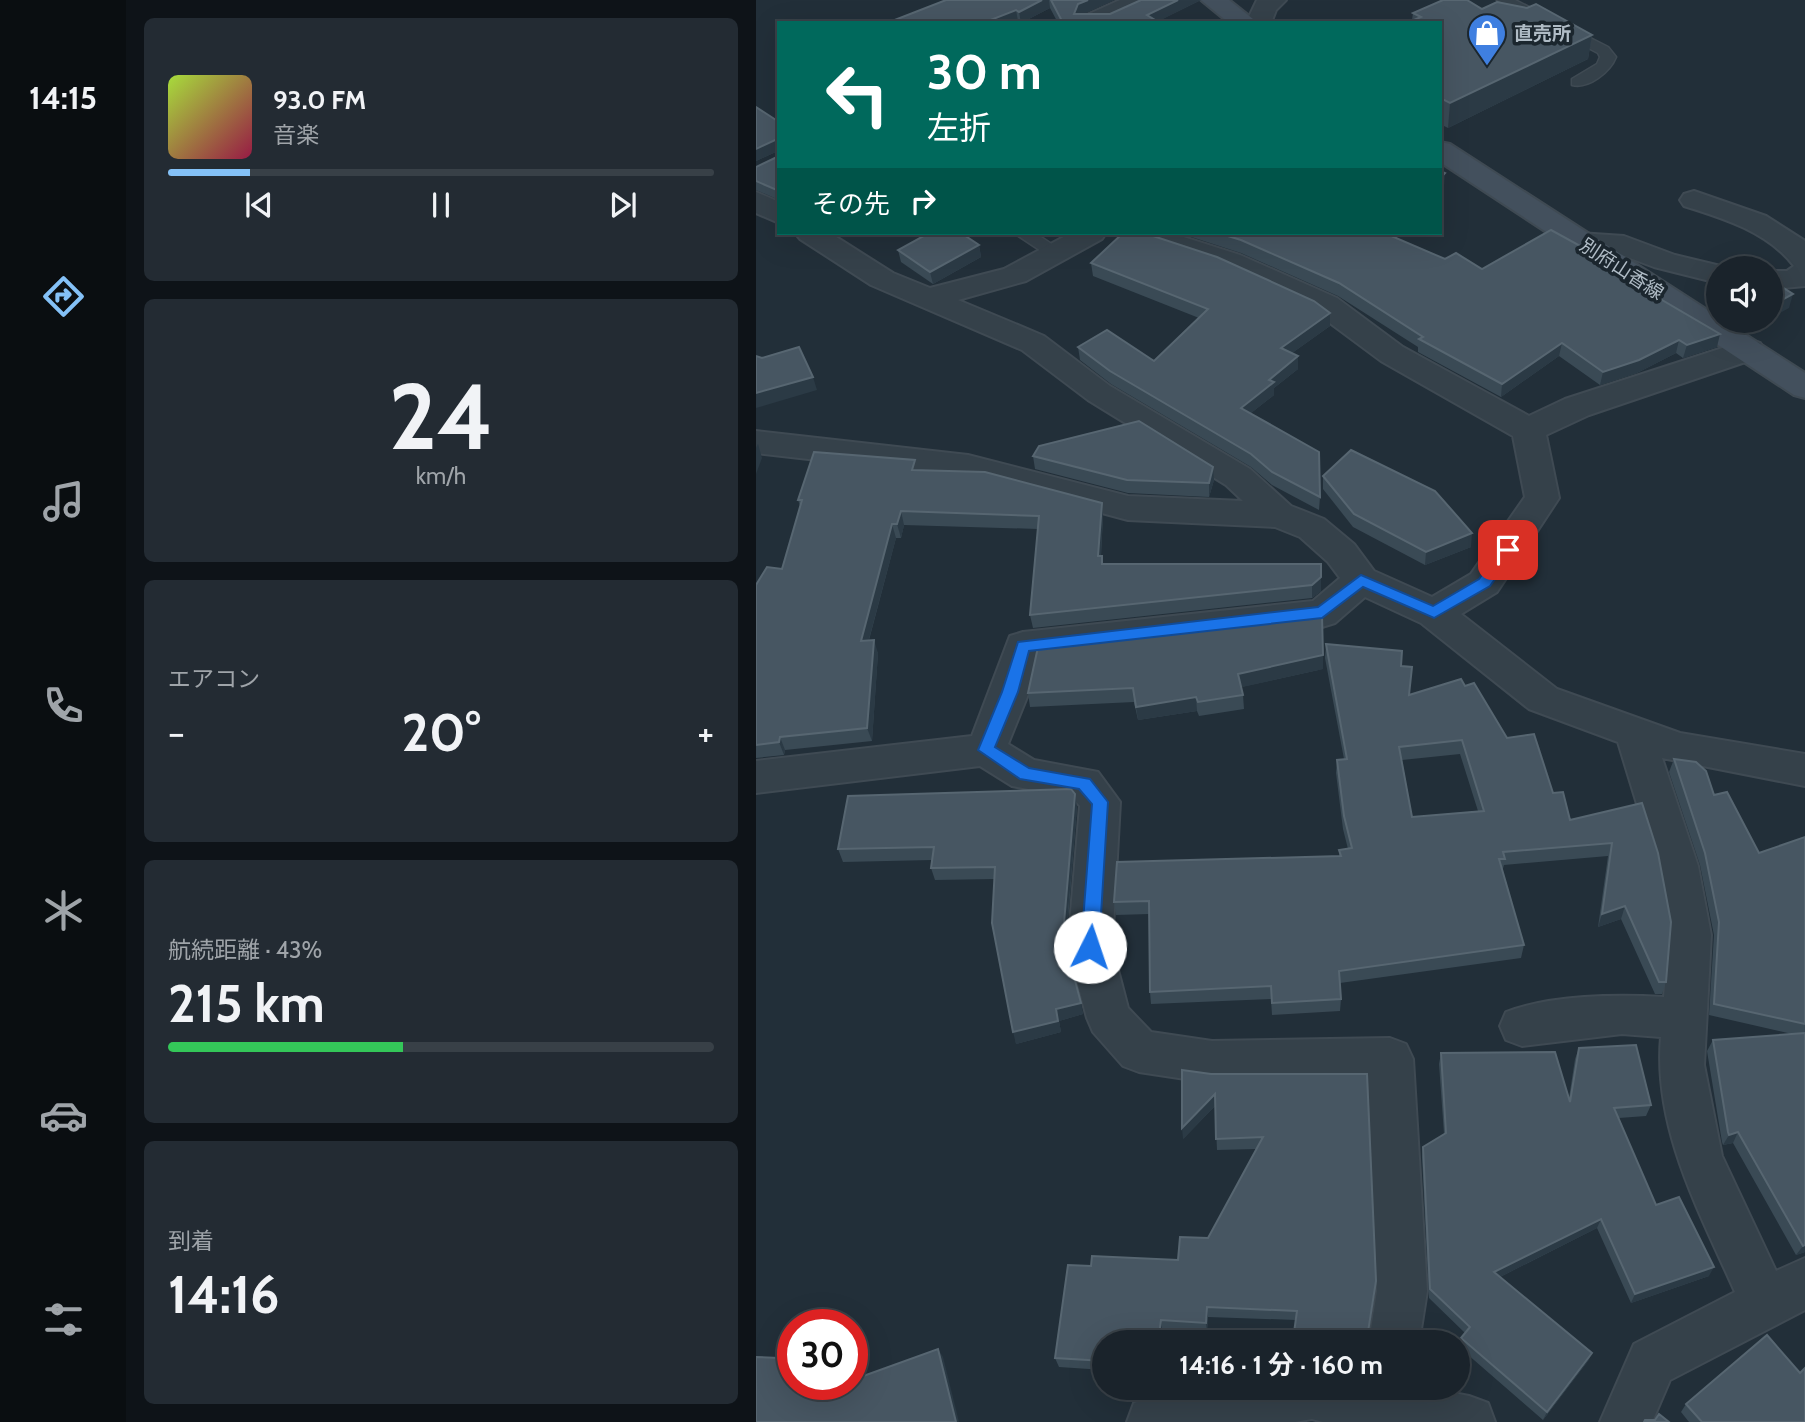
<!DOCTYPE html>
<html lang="ja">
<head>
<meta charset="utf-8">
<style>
	body { margin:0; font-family:Cabin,"Noto Sans JP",sans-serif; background:#232b33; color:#f1f3f6; height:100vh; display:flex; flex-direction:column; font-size:26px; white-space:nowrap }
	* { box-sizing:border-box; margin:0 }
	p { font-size:23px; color:#9fa4a9 }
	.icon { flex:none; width:38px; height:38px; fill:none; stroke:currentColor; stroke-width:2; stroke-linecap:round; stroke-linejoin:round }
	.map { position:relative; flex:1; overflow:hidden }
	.drawer { display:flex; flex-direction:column; gap:18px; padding:18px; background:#0e1318; width:630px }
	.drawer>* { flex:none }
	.top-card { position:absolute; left:21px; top:21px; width:665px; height:214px; border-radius:0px; box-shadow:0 7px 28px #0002,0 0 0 2px #384047; background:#00695c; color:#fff; overflow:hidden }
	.buttons { position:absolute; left:950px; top:256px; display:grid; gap:14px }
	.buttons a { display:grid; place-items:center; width:77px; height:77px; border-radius:50%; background:#1a232b; box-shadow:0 7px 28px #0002,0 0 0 2px #384047; font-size:35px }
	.speed { position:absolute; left:21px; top:1309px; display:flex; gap:14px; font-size:35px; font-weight:700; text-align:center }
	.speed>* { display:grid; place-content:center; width:91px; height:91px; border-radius:50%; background:#1a232b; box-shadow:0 7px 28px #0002,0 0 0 2px #384047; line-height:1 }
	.speed .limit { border:10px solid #d22; background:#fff; color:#111 }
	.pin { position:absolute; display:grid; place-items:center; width:60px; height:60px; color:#fff; margin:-30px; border-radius:14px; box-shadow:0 4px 10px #0006 }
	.me { position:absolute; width:77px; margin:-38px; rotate:4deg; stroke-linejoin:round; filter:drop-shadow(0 0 5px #0008) }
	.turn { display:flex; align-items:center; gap:24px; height:147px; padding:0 35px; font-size:32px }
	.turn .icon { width:91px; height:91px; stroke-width:2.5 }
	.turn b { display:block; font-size:49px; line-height:60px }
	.then { display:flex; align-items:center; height:66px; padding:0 35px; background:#0003; gap:14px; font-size:26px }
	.big { font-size:52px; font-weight:700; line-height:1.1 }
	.drawer .widget { flex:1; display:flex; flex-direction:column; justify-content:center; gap:10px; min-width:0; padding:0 24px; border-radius:10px; background:#232b33 }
	.drawer .dial { align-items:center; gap:0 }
	.dial b { font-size:91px; line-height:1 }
	.song { display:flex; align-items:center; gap:21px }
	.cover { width:84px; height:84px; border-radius:10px; background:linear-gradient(135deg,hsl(80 70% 55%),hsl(340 70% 35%)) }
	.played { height:7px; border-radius:4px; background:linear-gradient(90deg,#84c1f7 15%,#384047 15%) }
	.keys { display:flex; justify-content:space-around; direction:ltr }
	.heat { display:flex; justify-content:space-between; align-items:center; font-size:38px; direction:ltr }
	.charge { height:10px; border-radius:5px; background:linear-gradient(90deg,#34c759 43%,#384047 0) }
	.trip { position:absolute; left:336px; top:1330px; width:378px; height:70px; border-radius:35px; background:#1a232b; box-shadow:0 7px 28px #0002,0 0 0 2px #384047; font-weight:700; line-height:70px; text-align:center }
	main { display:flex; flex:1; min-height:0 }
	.menu { display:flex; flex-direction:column; width:126px; justify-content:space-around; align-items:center; background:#0a0e11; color:#9fa4a9 }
	.menu .icon { width:49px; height:49px }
	.menu .current { color:#84c1f7 }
	.menu b { font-size:32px; color:#f1f3f6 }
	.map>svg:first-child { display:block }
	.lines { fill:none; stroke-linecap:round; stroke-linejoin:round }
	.service-casing { stroke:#3f4a53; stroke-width:3 }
	.minor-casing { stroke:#3f4a53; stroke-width:4 }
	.secondary-casing { stroke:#3f4a53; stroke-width:4 }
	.service { fill:#35414a; fill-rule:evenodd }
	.minor { fill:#35414a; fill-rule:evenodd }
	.secondary { fill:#43505d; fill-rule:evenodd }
	.wall { fill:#3a4a55; fill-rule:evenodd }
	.shaded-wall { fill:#2b3a45 }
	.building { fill:#475662; stroke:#576671; stroke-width:2; fill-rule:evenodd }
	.route { fill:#1a73e8; stroke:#114b97; stroke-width:2 }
	.labels { text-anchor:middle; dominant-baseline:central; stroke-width:7; stroke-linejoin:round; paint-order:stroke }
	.far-poi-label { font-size:19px; font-weight:bold; fill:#b0bcc6; stroke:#1b262e; text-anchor:start }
	.far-street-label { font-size:19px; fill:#b0bcc6; stroke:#1b262e }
</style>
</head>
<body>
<main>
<nav class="menu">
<b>14:15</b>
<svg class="icon current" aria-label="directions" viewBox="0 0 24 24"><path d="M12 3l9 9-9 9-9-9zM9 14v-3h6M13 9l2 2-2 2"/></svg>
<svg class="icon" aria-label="music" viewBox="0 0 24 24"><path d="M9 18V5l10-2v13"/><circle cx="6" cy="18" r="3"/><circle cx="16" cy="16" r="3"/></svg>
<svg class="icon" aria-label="phone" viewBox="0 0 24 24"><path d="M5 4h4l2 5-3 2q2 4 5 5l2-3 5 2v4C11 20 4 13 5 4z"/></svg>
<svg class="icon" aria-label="climate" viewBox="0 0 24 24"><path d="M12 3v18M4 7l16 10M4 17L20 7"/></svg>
<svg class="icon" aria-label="car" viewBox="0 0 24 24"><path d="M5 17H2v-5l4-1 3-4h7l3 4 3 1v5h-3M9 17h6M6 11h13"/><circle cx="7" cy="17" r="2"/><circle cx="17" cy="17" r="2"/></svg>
<svg class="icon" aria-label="filters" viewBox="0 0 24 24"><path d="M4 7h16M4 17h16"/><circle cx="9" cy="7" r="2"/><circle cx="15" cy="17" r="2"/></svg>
</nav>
<section class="drawer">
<div class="widget">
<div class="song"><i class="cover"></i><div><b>93.0 FM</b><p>音楽</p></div></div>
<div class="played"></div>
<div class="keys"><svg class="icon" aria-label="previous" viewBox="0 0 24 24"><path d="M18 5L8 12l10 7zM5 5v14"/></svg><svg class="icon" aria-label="pause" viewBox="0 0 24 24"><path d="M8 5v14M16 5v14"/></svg><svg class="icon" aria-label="next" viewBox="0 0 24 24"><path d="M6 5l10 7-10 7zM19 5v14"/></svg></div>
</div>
<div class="widget dial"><b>24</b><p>km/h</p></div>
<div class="widget"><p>エアコン</p>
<div class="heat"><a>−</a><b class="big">20°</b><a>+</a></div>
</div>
<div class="widget"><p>航続距離 · 43%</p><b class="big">215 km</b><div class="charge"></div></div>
<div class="widget"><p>到着</p><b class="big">14:16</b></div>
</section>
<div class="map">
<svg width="1049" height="1422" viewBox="0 0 1049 1422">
	<rect width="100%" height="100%" fill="#222f39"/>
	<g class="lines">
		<defs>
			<g id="service">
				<path d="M741,0h18l93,47 8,10c-6,15 -27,32 -44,28v-6l25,-15 3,-7 -2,-4z"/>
				<path d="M258,233h21l30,20 -9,5 -6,-1z"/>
			</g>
			<g id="minor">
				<path d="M364,0h32l-3,5 -39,18h-33l3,-5z"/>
				<path d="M501,0h29l-10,10 -5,13h-25z"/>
				<path d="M938,191l72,25 39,25v45l-34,3v-18h16l7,-5c-26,-34 -71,-48 -110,-60l-4,-6 4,-6z"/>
				<path d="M0,192l23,10v21l-23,-10z"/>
				<path d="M39,233h35l63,40 37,15 74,-19 67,-36h35l-4,6 -76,42 -68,19 86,36 66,50 140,83 41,37 33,13 30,25 20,27 58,26 39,-23 54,-77 -12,-61 -132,-75 -66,-49 -97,-45 -86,-28 -4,-6h43l69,22 97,43 66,49 126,69 36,-17 173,-56 11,-3 11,3 5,7 -5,7 -171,58 -43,20 13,63 -62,94 -36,22 96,75 123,44 125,21v32l-143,-28 36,108 13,69 -7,130 18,91 54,115 29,-13v52l-135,70 -18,42h-52l34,-78 101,-52c-36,-81 -82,-164 -74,-255l-39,-3 -100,12 -16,-6 -6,-14 6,-14c45,-17 110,-18 158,-15l5,-62 -13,-69 -38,-124 -89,-33 -108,-86 -56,-26 -30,26 -13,4 -284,31 -9,34 -21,52 26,16 64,12 22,30 -8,145 16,61 23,24 61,9 178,-3 16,6 7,15 14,232 -8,51h-50l8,-51 -9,-211 -156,3 -73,-11 -16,-6 -30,-34 -6,-14 -19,-71 12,-141 -8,-9 -60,-11 -32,-20 -224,27v-32l216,-25 38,-100 13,-4 290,-31 27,-23 -12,-16 -28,-25 -25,-10 -147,-7 -161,-43 -211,-24v-22l212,24 160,41 115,5 -17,-16 -138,-85 -66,-50 -151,-65 -71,-46z"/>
				<path d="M823,233l45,3 51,19 54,13h-11v15l-64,-16 -35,-13 -50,-6 -5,-6 5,-6z"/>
				<path d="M442,1388h230l41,8 19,7 7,19h-172l-11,-3 -17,3h-168l7,-19 19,-7z"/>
			</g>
			<g id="secondary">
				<path d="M445,0h28l29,23h-29z"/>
				<path d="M684,142l10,2 355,229v25l-11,-3 -354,-233z"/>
			</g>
		</defs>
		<!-- service casing -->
		<use href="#service" class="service-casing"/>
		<!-- minor casing -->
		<use href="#minor" class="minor-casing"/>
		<!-- secondary casing -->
		<use href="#secondary" class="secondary-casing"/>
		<!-- service -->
		<use href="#service" class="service"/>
		<!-- minor -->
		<use href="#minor" class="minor"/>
		<!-- secondary -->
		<use href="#secondary" class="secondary"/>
	</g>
	<!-- wall -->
	<g class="wall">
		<path d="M190,0h168l-31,14h27l31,-14h60l-43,21 2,2h-102l-8,-15 -29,15 -3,-2z"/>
		<path d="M771,8l65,27 -4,24 -140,69 -8,-4v-101l-28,-3 1,-7 69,-4z"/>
		<path d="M0,107l23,15v78l-23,-10v-23l21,-10 1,-6 -22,10z"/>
		<path d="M423,233h222l-5,5 49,21 37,10 121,-4 114,82 -34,11 -7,-5 -39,20 -37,12 -41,-29 -58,41 -83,-45v-5l-80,-51 -97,-43z"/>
		<path d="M223,245l2,12 -48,27 -32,-22 -3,-12z"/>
		<path d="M335,263l239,63 -38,27 6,3v13l-24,19v7l-23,18 69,84 -1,13 -47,-25 -21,-18 -140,-83 -31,-24 -2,-13 76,14 45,-43 -106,-42z"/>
		<path d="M962,297v17l-4,-3z"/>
		<path d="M972,320h39l-21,12z"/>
		<path d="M277,456l181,24 -5,17 -81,-4 -93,-24z"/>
		<path d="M161,470l186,46 -2,40h1l1,8h218v27l-9,7 -279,30 -3,-13 8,-86 -134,-4 -3,13h-5l-27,102 9,13 -6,88 -87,9 -1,5 -28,3v-173l26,-16 18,-63 -2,-6z"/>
		<path d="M567,476l148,71 -46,18 -72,-38 -30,-38z"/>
		<path d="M570,644l75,22 8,29 56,-9 88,107 17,27 72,-17 24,179 -4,12h-7l-34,-75 -23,8 10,-71 -104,9 -2,7 22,73 -3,13 -181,25 1,16 -1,12 -68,4 -1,-16 -120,5 -1,-12 -1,-78 -33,1 -2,-13 225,-46v-6l9,-1 -5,-20 -7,-56 1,-13 7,-1 -19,-101zM704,754l18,57 -66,6 -10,-57z"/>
		<path d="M567,669l-82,18 2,8 1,14 -45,7 -2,-5 -59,9 -4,-18 -104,5 -2,-14z"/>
		<path d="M918,759l40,36 45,58 46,-16v415l-9,3 -63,-112 -10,2 -1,-3 -15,-91 6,-11 79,-6 -83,-19 5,-80 -14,-70 -31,-93z"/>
		<path d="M321,807l-11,138 17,69 -24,7 2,11 -45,12 -21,-165 -60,1 -4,-12 1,-8 -89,2 -5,-13z"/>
		<path d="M823,1048l72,57 -5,11 -27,2 37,87 53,71 -78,27 -34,-75 -97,49 92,76 -4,8 -45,59 -84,-73 2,-9 4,-5 -36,-35 -7,-141 1,-10 21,-13 -5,-70 2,-11 128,45 6,-39z"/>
		<path d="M455,1074h156l1,258 11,10h-86l3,-22 -88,-3 -1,15 -45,-2 -1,12h-57v28l-45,-3 -4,-9 36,-92 87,-6 30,-22 48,-89 -39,1 -2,-44 -32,33z"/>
		<path d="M930,1404l119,18h-116l-8,-10z"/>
	</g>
	<!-- shaded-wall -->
	<g class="shaded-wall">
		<path d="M286,0h7l1,8 -29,15 -2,-11z"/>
		<path d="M332,0h26l-35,16 -5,-2 4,-10z"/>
		<path d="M422,0h23l-46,23 -8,-8z"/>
		<path d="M260,10l2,11 -5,2h-30z"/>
		<path d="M836,35l-4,24 -140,69 2,-25z"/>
		<path d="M19,140l3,11 -22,10v-12z"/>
		<path d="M689,173l-1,13 -4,4v-12z"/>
		<path d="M634,233h11l-13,14 1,-12z"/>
		<path d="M223,245l2,12 -48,27 -3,-12z"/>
		<path d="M1037,294l-4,14 -18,10v-12z"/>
		<path d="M574,313v13l-49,35v-13z"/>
		<path d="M994,320h17l-21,12z"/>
		<path d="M964,334l-3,13 -34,11 4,-13z"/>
		<path d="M923,340l-3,13 -39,20 -37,12 3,-13z"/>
		<path d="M806,343l-3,13 -58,41 1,-13z"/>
		<path d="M542,356v13l-24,19v7l-33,26v-13l28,-28z"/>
		<path d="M57,377l4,13 -61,18v-15z"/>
		<path d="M2,444l4,14 -6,16v-26z"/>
		<path d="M457,467l1,13 -5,17v-14z"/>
		<path d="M346,503l1,13 -3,54 -2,-14z"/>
		<path d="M145,511l3,14 -3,13 -4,-14z"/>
		<path d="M136,524l4,14 -31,116 -4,-13z"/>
		<path d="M716,533l-1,14 -46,18 1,-13z"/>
		<path d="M565,577v14l-9,7v-13z"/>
		<path d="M118,640l4,13 -6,88 -5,-13z"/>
		<path d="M567,655v14l-85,19v-14z"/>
		<path d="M440,697l1,14 -59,9 -2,-13z"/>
		<path d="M24,737l5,13 -1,5 -5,-13z"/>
		<path d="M319,794l2,13 -12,140 -2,-12z"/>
		<path d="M869,906l-4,13 -23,8 4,-13z"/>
		<path d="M325,1003l2,11 -24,7 2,11 -45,12 -3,-12 43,-23z"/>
		<path d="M459,1094l1,11 -33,34 -1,-11z"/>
		<path d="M982,1132l-5,11 -10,2 6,-10z"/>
		<path d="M845,1219l-4,9 -105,53 2,-9z"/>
		<path d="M1049,1245v7l-9,3 7,-9z"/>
		<path d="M958,1267l-5,9 -78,27 4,-9z"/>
		<path d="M451,1307l1,10 -1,15 -1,-9z"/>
		<path d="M405,1320l1,10 -1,12h-3z"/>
		<path d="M99,1345l6,8v35l-6,-9z"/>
		<path d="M182,1349l5,8 16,65h-3z"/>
		<path d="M836,1353l-4,8 -45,59 4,-8z"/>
	</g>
	<!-- building -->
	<g class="building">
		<path d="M190,0h96l-23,12 -3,-2 -33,13h-96z"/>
		<path d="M295,0h37l-10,4 -4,10h36l31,-14h37l-31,15 13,8h-97z"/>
		<path d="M687,0h24l15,9 15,-7 30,6 9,-4 56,31 -142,68 -10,-5v-75h-33l14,-6 -8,-4z"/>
		<path d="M0,107l23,15v69l-23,-10v-14l21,-10 1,-16 -3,-1 -19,9z"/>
		<path d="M684,171l5,2 -5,5z"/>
		<path d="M795,230l53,29 -5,4 121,71 -33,11 -8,-5 -40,20 -36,12 -41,-29 -60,41 -83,-45 4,-2 -84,-54 -98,-43 -23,-7h172l-1,2 56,24 11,-6 26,16z"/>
		<path d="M173,233h32l18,12 -49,27 -32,-22z"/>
		<path d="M367,233h21l73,24 97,44 16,12 -49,35 17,8 -29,24 5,2 -33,26 78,44 1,45 -48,-25 -21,-18 -141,-83 -32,-24 29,-17 47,31 54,-52 -117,-46z"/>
		<path d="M1015,280l22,14 -22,12z"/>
		<path d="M43,347l14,30 -57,16v-37l6,2z"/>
		<path d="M383,421l74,46 -4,16 -82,-3 -94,-24 6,-10z"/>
		<path d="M595,450l84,41 37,42 -46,19 -72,-38 -31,-38z"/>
		<path d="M58,452l101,8 -3,10 73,2 117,31 -4,53h4v8h219v13l-9,8 -282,30 9,-99 -138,-5 -4,13h-5l-31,117 13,-1 -7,88 -87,9 -1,5 -23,3v-160l11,-18 15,2 20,-69h-4z"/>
		<path d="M566,616l1,39 -85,19 5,21 -45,7 -2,-5 -60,10 -3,-19 -105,5 10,-46z"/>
		<path d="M570,644l76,7 -1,15 11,1 -3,28 52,-16 4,7 9,-3 33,55 27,-4 19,59 10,-1 7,28 72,-17 16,50 13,69 -5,60h-7l-34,-76 -23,8 10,-71 -109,9 2,7h-6l25,86 -185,26 2,28 -69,4 -1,-17 -121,6 -1,-91 -35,1 3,-40 224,-6 -2,-6 13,-2 -8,-32 -7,-56 10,-1zM706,740l22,71 -72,6 -13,-70z"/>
		<path d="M918,759l22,3 10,9 8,24 13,-3 32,61 46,-16v187l-91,-20 5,-82 -14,-69z"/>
		<path d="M315,789l4,5 -12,141 18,68 -25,6 2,12 -45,11 -21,-109 3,-56 -64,1 3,-21 -96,2 10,-53z"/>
		<path d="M1049,1033v212l-2,1 -65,-114 -9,3 -1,-3 -15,-92z"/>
		<path d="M880,1045l15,60 -37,3 42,97 23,-8 35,70 -79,27 -34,-75 -107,53 98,81 -45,59 -86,-74 9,-11 -40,-38 -7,-142 23,-14 -5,-80 114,-1 15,50 9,-54z"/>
		<path d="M426,1070l29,4h156l9,207 -8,51 12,3 -1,7h-69l-17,-2 4,-29 -90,-4 -1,16 -45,-3 -3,22h-54v19l-49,-3 13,-93 23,1 1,-10 86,4 2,-23 28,1 55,-101 -47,2 -1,-45 -33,34z"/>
		<path d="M1011,1335l33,38 5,-5v54h-103l-16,-18z"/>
		<path d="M96,1345h3v34l83,-30 18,73h-200v-65l23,1 14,-3v29h59z"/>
		<path d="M903,1414l10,8h-25l1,-2h10z"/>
	</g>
	<!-- route -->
	<path class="route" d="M752,545l8,5 -26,36 -56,32 -71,-31 -41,31 -293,33 -11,41 -23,55 34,21 61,11 18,23 -9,145 -3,6h-12l-3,-6 11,-143 -13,-15 -59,-10 -42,-29 24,-58 16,-50 300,-35 43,-32 72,31 46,-27 24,-33z"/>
	<!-- icons -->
	<defs>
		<symbol id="shop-pin" viewBox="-11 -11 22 30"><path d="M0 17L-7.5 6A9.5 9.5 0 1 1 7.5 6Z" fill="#3f7fe0" stroke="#1b262e"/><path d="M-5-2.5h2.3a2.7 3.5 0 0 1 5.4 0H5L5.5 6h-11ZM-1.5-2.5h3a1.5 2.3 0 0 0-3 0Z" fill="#fff"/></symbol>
	</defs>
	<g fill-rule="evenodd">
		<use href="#shop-pin" x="709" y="11" width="44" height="60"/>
	</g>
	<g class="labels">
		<!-- far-poi labels -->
		<g class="far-poi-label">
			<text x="758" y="33">直売所</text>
		</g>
		<!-- far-street labels -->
		<g class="far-street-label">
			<text transform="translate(866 269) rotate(33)">別府山香線</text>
		</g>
	</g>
</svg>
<div class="buttons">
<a><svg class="icon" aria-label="sound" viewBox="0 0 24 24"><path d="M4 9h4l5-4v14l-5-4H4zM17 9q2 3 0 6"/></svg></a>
</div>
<div class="speed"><div class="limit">30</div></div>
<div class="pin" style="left:752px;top:550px;background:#d93025"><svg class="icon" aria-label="arrive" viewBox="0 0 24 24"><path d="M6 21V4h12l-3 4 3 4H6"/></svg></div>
<svg class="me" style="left:334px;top:947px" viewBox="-20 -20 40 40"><circle r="19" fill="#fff"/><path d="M0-13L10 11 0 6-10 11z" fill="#1a73e8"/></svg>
<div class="trip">14:16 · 1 分 · 160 m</div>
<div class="top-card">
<div class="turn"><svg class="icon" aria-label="left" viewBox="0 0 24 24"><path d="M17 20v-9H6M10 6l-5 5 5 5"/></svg><div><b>30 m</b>左折</div></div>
<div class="then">その先<svg class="icon" aria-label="right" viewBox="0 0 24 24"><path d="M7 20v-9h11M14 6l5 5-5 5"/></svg></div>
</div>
</div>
</main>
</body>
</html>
